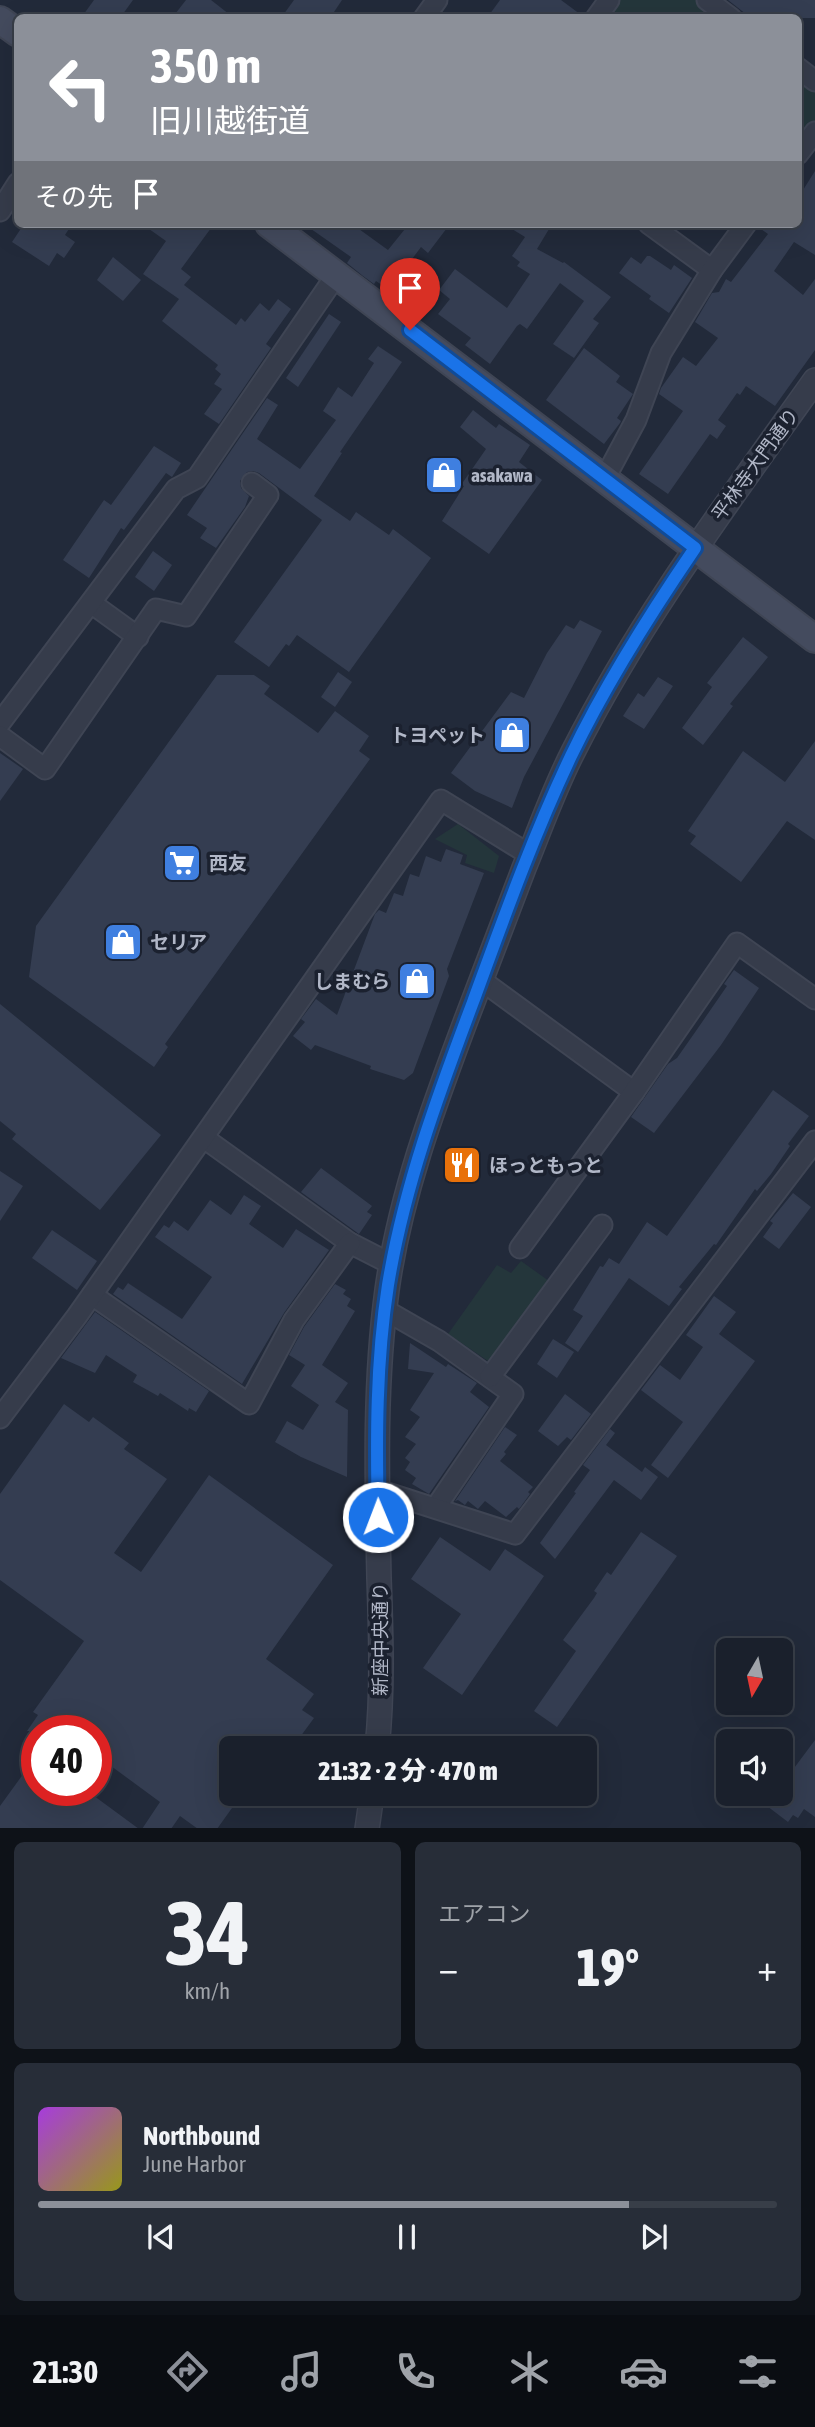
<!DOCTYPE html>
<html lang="ja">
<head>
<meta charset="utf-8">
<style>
	body { margin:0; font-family:"Asap Condensed","Noto Sans JP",sans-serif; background:#272d38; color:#f1f3f6; height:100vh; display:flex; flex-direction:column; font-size:26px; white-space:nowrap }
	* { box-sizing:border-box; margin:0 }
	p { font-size:23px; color:#9fa3a9 }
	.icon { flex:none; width:38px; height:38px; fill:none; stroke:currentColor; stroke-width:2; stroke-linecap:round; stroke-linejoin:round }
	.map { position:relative; height:1828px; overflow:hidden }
	.panel { display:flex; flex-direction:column; gap:14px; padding:14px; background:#0e1218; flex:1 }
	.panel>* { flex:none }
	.banner { position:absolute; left:14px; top:14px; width:788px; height:214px; border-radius:10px; box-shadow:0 7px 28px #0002,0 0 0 2px #383e48; background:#8c9099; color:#fff; overflow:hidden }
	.needle { width:46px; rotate:189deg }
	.controls { position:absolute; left:716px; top:1638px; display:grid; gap:14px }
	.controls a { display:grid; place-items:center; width:77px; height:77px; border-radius:10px; background:#1a202c; box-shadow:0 7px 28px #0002,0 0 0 2px #383e48; font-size:35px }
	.speed { position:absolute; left:21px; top:1715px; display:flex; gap:14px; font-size:35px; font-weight:700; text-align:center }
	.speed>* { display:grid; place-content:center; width:91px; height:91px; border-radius:50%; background:#1a202c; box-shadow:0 7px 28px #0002,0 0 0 2px #383e48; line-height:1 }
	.speed .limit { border:10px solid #d22; background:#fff; color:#111 }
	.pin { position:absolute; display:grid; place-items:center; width:60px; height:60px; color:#fff; margin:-72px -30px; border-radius:50% 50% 50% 0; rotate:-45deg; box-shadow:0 0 7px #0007 }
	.pin .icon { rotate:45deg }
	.me { position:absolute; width:77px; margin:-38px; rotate:359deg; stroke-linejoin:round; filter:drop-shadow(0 0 5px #0008) }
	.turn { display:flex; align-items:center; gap:24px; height:147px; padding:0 21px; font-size:32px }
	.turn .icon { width:91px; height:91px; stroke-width:2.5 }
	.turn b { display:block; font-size:49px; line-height:60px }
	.then { display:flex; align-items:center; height:66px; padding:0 21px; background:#0003; gap:14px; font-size:26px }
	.big { font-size:52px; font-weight:800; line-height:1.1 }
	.panel .tile { flex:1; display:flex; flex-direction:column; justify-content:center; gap:10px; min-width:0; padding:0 24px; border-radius:10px; background:#272d38 }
	.panel .dial { align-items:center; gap:0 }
	.dial b { font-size:91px; line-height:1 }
	.song { display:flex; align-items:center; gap:21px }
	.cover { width:84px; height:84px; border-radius:10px; background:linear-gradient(135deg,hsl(280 70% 55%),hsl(60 70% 35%)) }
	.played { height:7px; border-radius:4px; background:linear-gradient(90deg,#8c9099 80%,#383e48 80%) }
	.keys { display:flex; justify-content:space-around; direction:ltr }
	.heat { display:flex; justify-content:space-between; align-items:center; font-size:38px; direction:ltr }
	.panel .tiles { flex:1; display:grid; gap:14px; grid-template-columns:1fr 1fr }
	.tile:last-child { grid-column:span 2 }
	.trip { position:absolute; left:219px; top:1736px; width:378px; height:70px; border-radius:10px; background:#1a202c; box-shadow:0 7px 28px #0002,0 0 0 2px #383e48; font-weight:800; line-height:70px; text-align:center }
	.tab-bar { display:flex; height:112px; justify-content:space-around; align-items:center; background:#0a0d12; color:#9fa3a9 }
	.tab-bar .icon { width:49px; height:49px }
	.tab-bar .active { color:#8c9099 }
	.tab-bar b { font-size:32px; color:#f1f3f6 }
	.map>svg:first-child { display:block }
	.green { fill:#24363b }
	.building { fill:#343d51 }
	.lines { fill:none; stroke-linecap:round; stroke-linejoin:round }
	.minor-casing { stroke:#3f4554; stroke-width:23 }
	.tertiary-casing { stroke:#3f4554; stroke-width:26 }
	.secondary-casing { stroke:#3f4554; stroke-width:30 }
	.minor { stroke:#363c4b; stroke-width:19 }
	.tertiary { stroke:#363c4b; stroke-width:23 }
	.secondary { stroke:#444b5e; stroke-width:26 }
	.route-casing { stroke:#114b97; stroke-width:18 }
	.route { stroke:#1a73e8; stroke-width:12 }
	.labels { text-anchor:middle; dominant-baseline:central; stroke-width:7; stroke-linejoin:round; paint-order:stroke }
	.street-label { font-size:19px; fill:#b1b7c7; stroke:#1b212f }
	.poi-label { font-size:19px; font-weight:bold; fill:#b1b7c7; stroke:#1b212f; text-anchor:start }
</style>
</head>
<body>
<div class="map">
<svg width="815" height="1829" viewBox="0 0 815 1829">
	<rect width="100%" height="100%" fill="#222a3a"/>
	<!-- green -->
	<g class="green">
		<path d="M609,0h98l24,18h-135z"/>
		<path d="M798,68l17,13v51l-17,22z"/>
		<path d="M458,824l41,32 -5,17 -29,-10 2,-8 -32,-16z"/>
		<path d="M521,1261l28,20 -58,82 -43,-29 49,-69 14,8z"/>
	</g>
	<!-- building -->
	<g class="building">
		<path d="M94,0h39l-13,18h-39z"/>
		<path d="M186,0h25l23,18h-62z"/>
		<path d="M294,0h48l-12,18h-49z"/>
		<path d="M500,0h61l23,17 -97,1z"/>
		<path d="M728,0h87v18h-64z"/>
		<path d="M815,171v84l-21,-13 -20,29 29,24 12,-16v71l-40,56 -29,-20 -6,9 -3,-2 -19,27 8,6 -9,13 -7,-5 -42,60 -29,-20 44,-63 -24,-17 2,-6 22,-31 13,9 22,-28 -23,-16 17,-29 7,-1 7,-13 5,3 37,-48 -10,-7v-3h40v-26z"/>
		<path d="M24,224h48l-7,11 10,7 -11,16 -7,-5 -8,13 -37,-24z"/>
		<path d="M142,224h72l-33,45 10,8 -7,8 52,40 5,-7 4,4 15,-19 9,8 9,-12 13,10 -25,35 5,4 -52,76 -15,-10 18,-25 -8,-5 7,-10 -6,-5 3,-4 -56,-44 17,-22 -36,-25 23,-33z"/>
		<path d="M304,224h48l36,26 21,-26h41l-22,29 -7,-6 -32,43 -13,-9 -2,3 -11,-8 -16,-13 4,-6z"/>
		<path d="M504,224h48l-15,25 26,14 1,-1 47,35 -18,22 6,4 -25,35 -21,-14 31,-43 -24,-18 -33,46 -7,-5 -3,2 -27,38 -25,-19 6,-7 -33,-24 12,-15 -11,-9 16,-21 52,39 23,-34 -13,-8 3,-4 -8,-6 13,-19z"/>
		<path d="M647,256h3l21,14 3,-5 18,13 -23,35 -20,-14 2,-3 -32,-23 12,-16 10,7z"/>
		<path d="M113,257l28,23 -18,21 -26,-21z"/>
		<path d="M329,314l12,8 -43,65 -12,-9z"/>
		<path d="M378,346l24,16 -62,90 2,1 -28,43 36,25 6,-9 33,23 4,-6 38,29 -82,114 -52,-37 -8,11 -3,-2 -17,23 -35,-25 88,-122 -63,-47 -6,-2 -6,1 -7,9 1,7 8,8 -4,11 -29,41 -16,-10 7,-10 -20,-13 80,-117 11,7 -21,34 43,30 36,-49 -13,-9 15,-24 14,10 22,-34 -6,-4z"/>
		<path d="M584,348l36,28 -4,6 17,12 -16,24 4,3 -1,2 -16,21 -58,-44z"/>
		<path d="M473,410l23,18 3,-4 31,21 -11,17 23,18 -53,74 -47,-33 22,-35 -3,-1 25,-36 -26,-22z"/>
		<path d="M154,446l27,17 -9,14 -6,-4 -42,57 -3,-2 -32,50 -26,-18 41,-60 7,5z"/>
		<path d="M153,551l19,14 -18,26 -19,-14z"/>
		<path d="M580,620l22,11 -78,146 -12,31 -37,-17 -24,-18 60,-81 13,6 23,-45 19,-28 8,4z"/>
		<path d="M743,637l25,20 -38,47 3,2 -30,39 -21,-17 30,-41 -5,-4z"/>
		<path d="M338,672l14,10 -17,25 -14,-10z"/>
		<path d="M217,675h37l16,11 -6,8 54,39 17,-22 34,25 -10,15 11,8 -205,285 3,3 -14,20 -125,-90 7,-51z"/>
		<path d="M658,677l15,9 -29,43 -21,-13 15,-23 6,4z"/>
		<path d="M815,741v99l-28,-19 -46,61 -51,-38 6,-8 -8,-5 55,-80 42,31z"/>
		<path d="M0,753l23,16 -23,32z"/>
		<path d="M446,849l17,6 -3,9 24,9 -37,96 2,7 -36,97 -9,7 -34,-11 1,-3 -56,-21 -4,5 -18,-14 12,-14 -4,-3 15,-20 21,16 38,-101 4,-4 7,3 8,-20 9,3 7,-22 9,3 7,-21 15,6z"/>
		<path d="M734,970l25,18 -38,57 -67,88 -23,-16 37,-53 9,-6 21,-30 29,-42 -3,-2z"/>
		<path d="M0,1004l161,131 -61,75 -88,-71 4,-5 -16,-13z"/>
		<path d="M773,1090l36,26 -21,28 2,2 -19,28 -14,17 -2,-2 -39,56 -2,-1 -35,43 3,2 -13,17 -40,-28 -51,74 -13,-9 18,-27 -10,-6 27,-44 3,1 6,-9 10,6 28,-42 20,14z"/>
		<path d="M452,1146l27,8 -7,25 -26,-8z"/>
		<path d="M321,1168l51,38 -5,6 5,3 -13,19 -58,-42z"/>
		<path d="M0,1171l23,15 -23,35z"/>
		<path d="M793,1193l18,14 -32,42 -16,-12 10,-14 -3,-2z"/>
		<path d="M244,1195l17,11 -12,18 34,24 13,-19 33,21 -45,63 -42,71 -129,-90 5,-7 5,3 5,-7 54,36 30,-42 -57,-40 9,-12 5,3 5,-7 14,10 22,-31 21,15z"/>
		<path d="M52,1230l45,31 -20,29 -45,-32z"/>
		<path d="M335,1284l11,6 -3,4 8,5 -4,7 8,5 -33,54 26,18 -13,19 13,8 -1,67 -46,-20 -26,-15 12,-21 16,9 16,-25 -28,-19 14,-21 -16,-10 15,-28z"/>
		<path d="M714,1296l22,16 -17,22 36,27 -87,117 -17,-13 32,-43 -42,-32 19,-25 20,15 23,-33 -17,-12z"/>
		<path d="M95,1312l114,79 -13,21 -7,-4 -1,3 -28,-18 -2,3 -25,-14 4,-7 -31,-20 -11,18 -34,-15z"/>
		<path d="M553,1339l21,13 -17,26 -20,-14z"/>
		<path d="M410,1343l36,24 2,-3 29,19 -7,9 19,15 -60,87 -17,-10 4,-6 -11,-8 5,-8 -5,-4 11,-14 -11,-7 15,-20 -10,-7 24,-37 -26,-4z"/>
		<path d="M565,1394l26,20 -20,26 -4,-3 -9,9 -20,-15z"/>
		<path d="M64,1404l25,18 4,-5 36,26 -5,6 43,30 -53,74 27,19 68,-97 124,90 -67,94 48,35 -12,16 12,8 -22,30h-61v46h11l-25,35h-19l-18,-13 -9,13h-29l18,-27 -64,-47v-24h-69l11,-16 -5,-3 51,-71 -84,-61v-86z"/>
		<path d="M505,1427l12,8 -13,17 2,2 -6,7 33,26 -5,5 2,2 -11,15 -2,-2 -11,10 -21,-16 -7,8 -10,-8 -3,4 -7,-5 -3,1z"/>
		<path d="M610,1429l5,4 -9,12 36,27 3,-5 13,10 -17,23 -27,-20 -59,79 -15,-16 36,-50 -2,-1 16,-22 -7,-5z"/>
		<path d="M641,1532l36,24 -120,171 -23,-16 42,-60 -13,-11 31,-42 3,-5 -3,-2 13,-19 4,3z"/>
		<path d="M440,1537l50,34 15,-22 39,27 -82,119 -39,-27 38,-54 -50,-35z"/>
		<path d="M815,1740v77l-11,-8 -6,9 -5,-3 -5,7 -21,-16 9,-12h4v-7z"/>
		<path d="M37,1755v35h49l53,39h-139v-23z"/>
	</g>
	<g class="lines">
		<defs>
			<g id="minor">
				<path d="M707,0l24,18"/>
				<path d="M424,18l13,-18"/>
				<path d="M596,18l13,-18"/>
				<path d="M798,68l17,13"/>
				<path d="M798,154l17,-22"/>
				<path d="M0,211l18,-28"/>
				<path d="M649,224l63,46"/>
				<path d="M605,478l31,-58 25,-67 51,-83 34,-46"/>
				<path d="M91,603l47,34"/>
				<path d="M0,723l176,-234 21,-11 140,-204"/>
				<path d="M0,736l45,33 111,-160 30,7 82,-121 -16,-12"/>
				<path d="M481,980l153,112"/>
				<path d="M204,1138l146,105 41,21"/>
				<path d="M520,1248l114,-156 103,-149 78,56"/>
				<path d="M92,1295l157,109 45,-84 56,-77"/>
				<path d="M385,1310l54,31 74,53 -77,113"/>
				<path d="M490,1377l112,-152"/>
				<path d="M0,1418l77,-102 364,-516 89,55"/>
				<path d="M378,1490l137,44 300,-393"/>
			</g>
			<g id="tertiary">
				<path d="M377,1748c6,-56 4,-113 2,-170 -2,-96 -5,-192 8,-288 13,-94 46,-182 79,-270 19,-51 39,-101 58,-152 16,-39 30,-79 49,-116 67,-133 156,-251 242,-372"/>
				<path d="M367,1829l5,-35"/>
			</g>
			<g id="secondary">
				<path d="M0,20l18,13"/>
				<path d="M269,224l546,415"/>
			</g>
		</defs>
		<!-- minor casing -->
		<use href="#minor" class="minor-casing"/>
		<!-- tertiary casing -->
		<use href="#tertiary" class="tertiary-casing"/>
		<!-- secondary casing -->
		<use href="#secondary" class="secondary-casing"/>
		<!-- minor -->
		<use href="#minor" class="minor"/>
		<!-- tertiary -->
		<use href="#tertiary" class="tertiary"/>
		<!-- secondary -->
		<use href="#secondary" class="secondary"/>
	</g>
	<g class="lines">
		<defs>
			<path id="route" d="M378,1517c-2,-77 -2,-155 10,-232 16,-98 50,-190 85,-283 30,-82 60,-166 98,-246 35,-73 79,-142 124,-208l-285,-218"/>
		</defs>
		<!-- route casing -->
		<use href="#route" class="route-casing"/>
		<!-- route -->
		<use href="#route" class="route"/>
	</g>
	<!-- icons -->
	<defs>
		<symbol id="shop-square" viewBox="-11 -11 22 22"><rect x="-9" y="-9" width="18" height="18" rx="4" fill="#3f7fe0" stroke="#1b212f"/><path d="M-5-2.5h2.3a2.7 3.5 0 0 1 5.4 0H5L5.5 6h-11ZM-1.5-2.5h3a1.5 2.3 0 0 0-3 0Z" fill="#fff"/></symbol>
		<symbol id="supermarket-square" viewBox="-11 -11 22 22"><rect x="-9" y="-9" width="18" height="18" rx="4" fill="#3f7fe0" stroke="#1b212f"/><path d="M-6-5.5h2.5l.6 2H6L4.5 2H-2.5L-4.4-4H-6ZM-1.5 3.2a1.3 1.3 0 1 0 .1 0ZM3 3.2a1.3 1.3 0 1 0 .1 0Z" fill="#fff"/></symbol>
		<symbol id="restaurant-square" viewBox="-11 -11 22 22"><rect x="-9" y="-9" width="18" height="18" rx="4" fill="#e8710a" stroke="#1b212f"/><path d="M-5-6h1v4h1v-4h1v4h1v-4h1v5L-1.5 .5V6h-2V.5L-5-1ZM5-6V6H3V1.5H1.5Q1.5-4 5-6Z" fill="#fff"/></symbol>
	</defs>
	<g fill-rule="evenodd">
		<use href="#shop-square" x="422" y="453" width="44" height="44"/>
		<use href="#shop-square" x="490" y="713" width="44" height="44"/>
		<use href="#supermarket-square" x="160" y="841" width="44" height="44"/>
		<use href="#shop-square" x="101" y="920" width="44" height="44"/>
		<use href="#shop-square" x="395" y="959" width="44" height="44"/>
		<use href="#restaurant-square" x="440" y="1143" width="44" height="44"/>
	</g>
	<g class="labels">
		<!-- street labels -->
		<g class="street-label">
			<text transform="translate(755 464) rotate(-54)">平林寺大門通り</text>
			<text transform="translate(380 1639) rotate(-90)">新座中央通り</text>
		</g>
		<!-- poi labels -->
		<g class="poi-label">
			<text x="471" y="475">asakawa</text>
			<text x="485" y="735" text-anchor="end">トヨペット</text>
			<text x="209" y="863">西友</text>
			<text x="150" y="942">セリア</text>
			<text x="390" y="981" text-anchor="end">しまむら</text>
			<text x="489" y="1165">ほっともっと</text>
		</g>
	</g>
</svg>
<div class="controls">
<a><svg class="needle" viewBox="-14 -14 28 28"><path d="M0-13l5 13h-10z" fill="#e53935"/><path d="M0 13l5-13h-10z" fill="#9fa3a9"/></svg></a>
<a><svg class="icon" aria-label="sound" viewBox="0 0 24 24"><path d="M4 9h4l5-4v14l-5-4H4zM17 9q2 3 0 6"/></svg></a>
</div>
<div class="speed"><div class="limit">40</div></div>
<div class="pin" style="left:410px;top:330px;background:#d93025"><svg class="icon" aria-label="arrive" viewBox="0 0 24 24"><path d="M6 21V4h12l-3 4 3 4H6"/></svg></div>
<svg class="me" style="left:378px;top:1517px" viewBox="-20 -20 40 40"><circle r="17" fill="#1a73e8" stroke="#fff" stroke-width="3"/><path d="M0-11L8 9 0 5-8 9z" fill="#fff"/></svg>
<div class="trip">21:32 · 2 分 · 470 m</div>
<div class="banner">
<div class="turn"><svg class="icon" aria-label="left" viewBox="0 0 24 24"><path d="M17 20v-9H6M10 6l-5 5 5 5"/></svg><div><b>350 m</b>旧川越街道</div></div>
<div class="then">その先<svg class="icon" aria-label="arrive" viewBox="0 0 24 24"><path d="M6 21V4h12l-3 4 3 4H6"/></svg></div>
</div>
</div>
<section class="panel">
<div class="tiles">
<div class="tile dial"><b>34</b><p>km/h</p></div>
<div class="tile"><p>エアコン</p>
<div class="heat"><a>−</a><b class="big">19°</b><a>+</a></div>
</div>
<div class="tile">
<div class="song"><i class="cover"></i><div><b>Northbound</b><p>June Harbor</p></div></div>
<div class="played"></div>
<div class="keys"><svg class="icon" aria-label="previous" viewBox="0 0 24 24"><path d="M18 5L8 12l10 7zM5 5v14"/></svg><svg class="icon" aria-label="pause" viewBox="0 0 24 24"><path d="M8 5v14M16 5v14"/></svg><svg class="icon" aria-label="next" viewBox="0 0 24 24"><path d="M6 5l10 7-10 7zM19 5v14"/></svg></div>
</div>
</div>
</section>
<nav class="tab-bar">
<b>21:30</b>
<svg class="icon active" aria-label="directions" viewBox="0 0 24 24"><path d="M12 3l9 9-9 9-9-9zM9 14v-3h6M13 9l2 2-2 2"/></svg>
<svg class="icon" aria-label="music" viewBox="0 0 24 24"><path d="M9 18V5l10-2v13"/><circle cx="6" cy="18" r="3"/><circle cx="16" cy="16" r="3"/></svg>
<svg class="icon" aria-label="phone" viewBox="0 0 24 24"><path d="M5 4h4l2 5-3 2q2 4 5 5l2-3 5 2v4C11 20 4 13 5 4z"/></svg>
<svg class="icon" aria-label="climate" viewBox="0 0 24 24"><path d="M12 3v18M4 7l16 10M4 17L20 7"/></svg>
<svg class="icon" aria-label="car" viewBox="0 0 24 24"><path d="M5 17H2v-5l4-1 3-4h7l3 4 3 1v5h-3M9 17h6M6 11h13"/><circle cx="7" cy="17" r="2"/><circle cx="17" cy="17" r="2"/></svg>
<svg class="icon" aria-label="filters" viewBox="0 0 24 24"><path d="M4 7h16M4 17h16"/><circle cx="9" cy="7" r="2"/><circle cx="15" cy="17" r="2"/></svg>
</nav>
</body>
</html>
